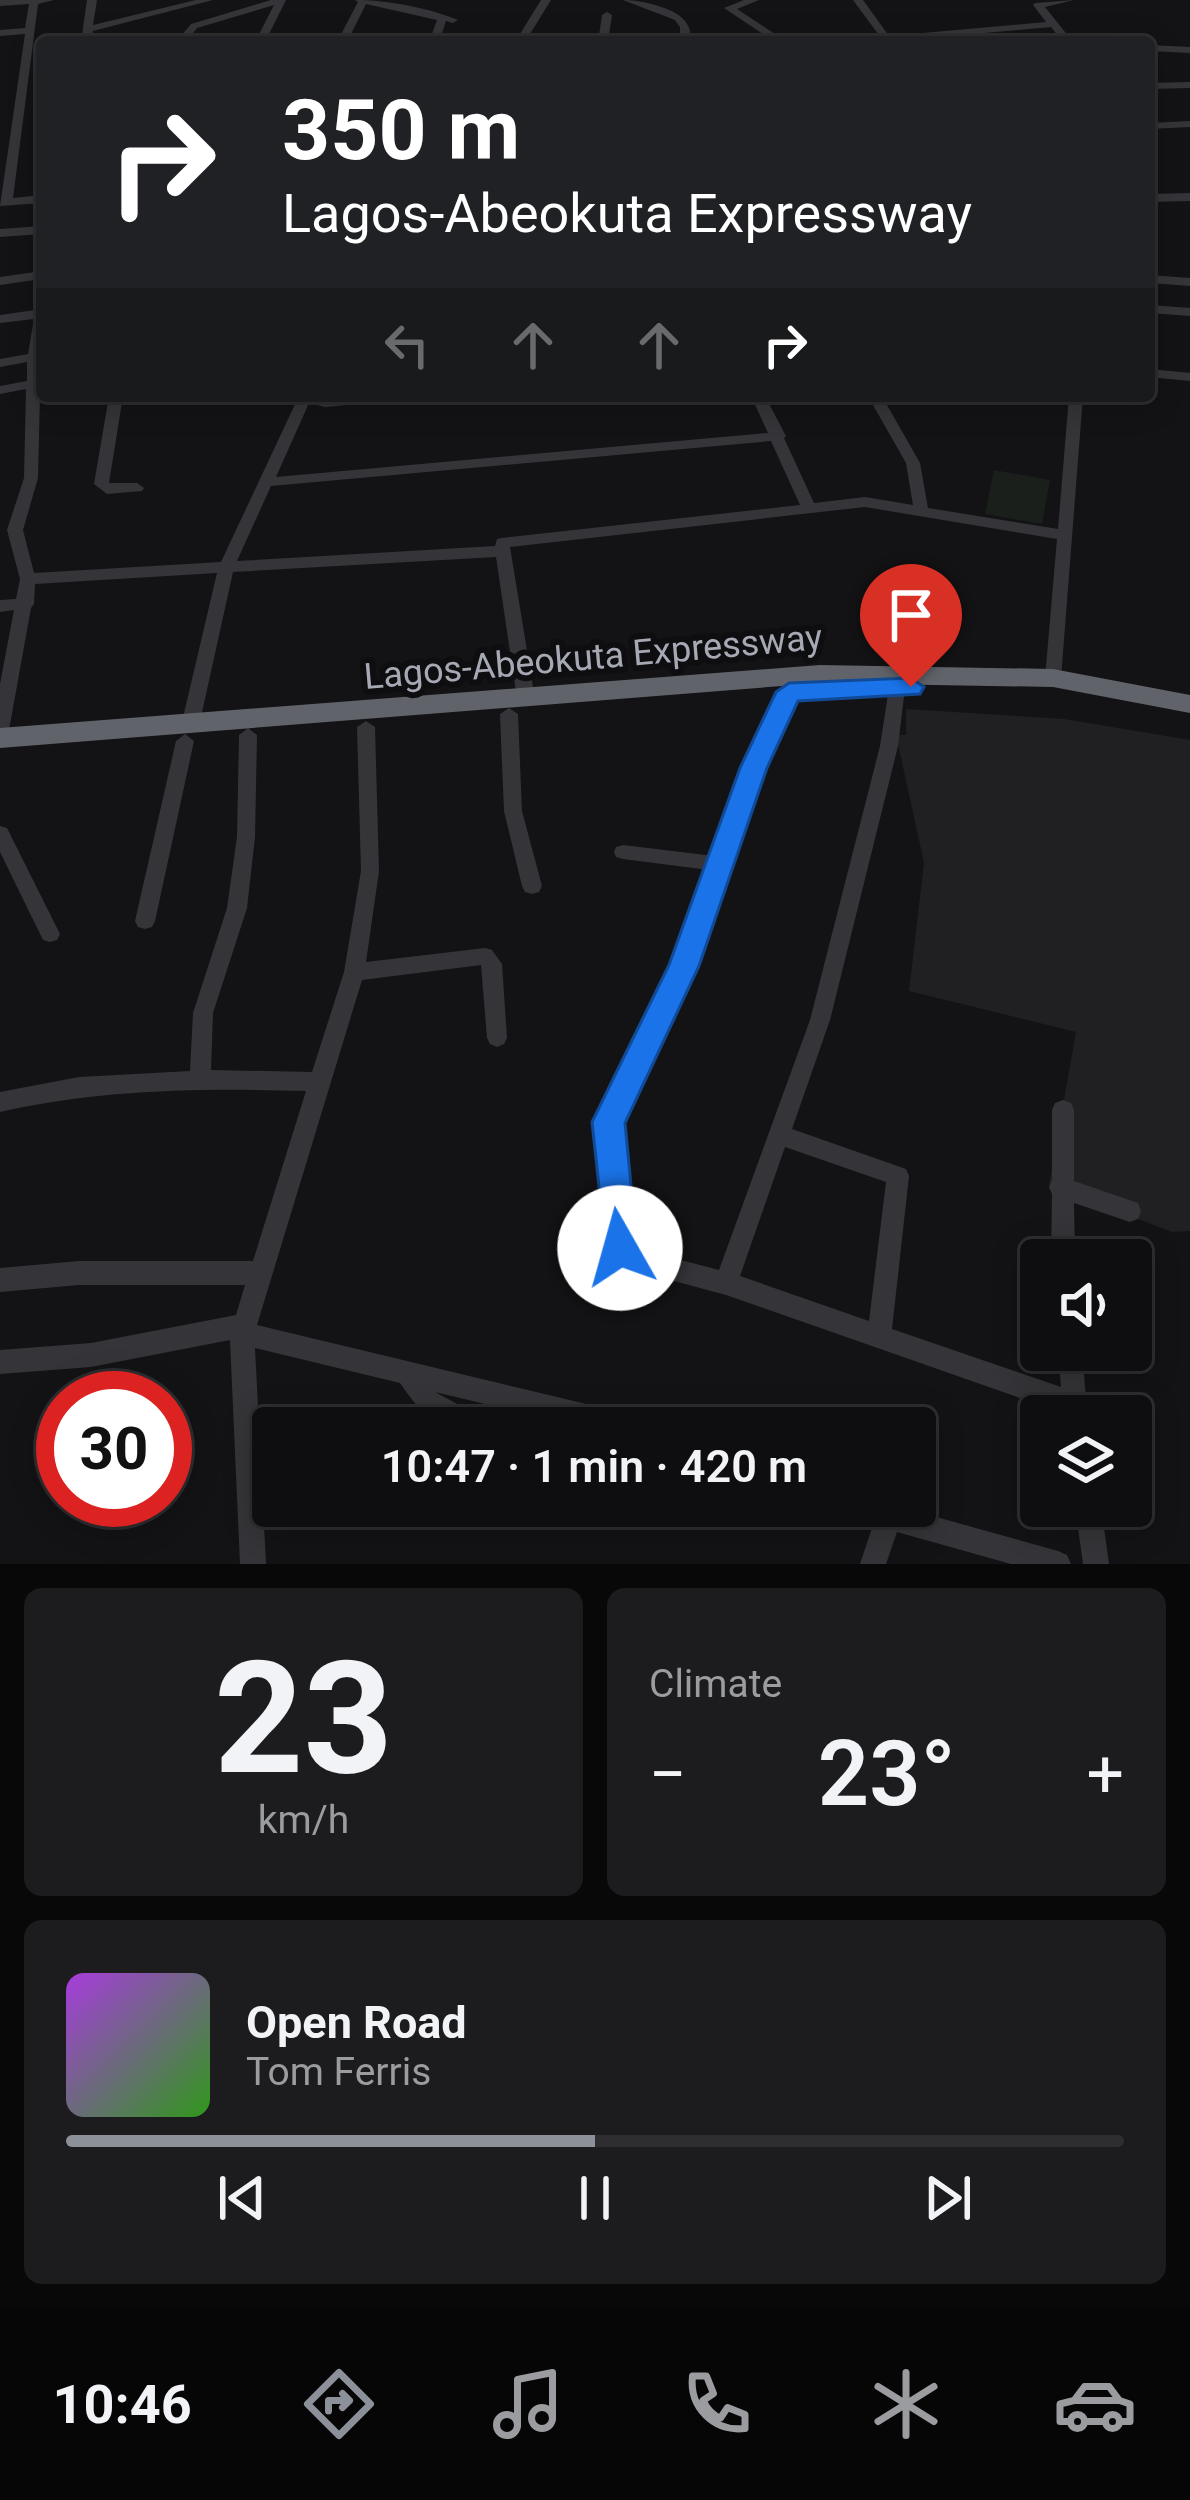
<!DOCTYPE html>
<html lang="en">
<head>
<meta charset="utf-8">
<style>
	body { margin:0; font-family:Roboto,sans-serif; background:#1c1c1e; color:#f1f3f6; height:100vh; display:flex; flex-direction:column; font-size:45px; white-space:nowrap }
	* { box-sizing:border-box; margin:0 }
	p { font-size:39px; color:#9b9c9f }
	.icon { flex:none; width:66px; height:66px; fill:none; stroke:currentColor; stroke-width:2; stroke-linecap:round; stroke-linejoin:round }
	.map { position:relative; height:1564px; overflow:hidden }
	.side { display:flex; flex-direction:column; gap:24px; padding:24px; background:#080809; flex:1 }
	.side>* { flex:none }
	.guide { position:absolute; left:36px; top:36px; width:1119px; height:366px; border-radius:12px; box-shadow:0 6px 30px #0003,0 0 0 3px #2e2e30; background:#202124; color:#fff; overflow:hidden }
	.tools { position:absolute; left:1020px; top:1239px; display:grid; gap:24px }
	.tools a { display:grid; place-items:center; width:132px; height:132px; border-radius:12px; background:#0e0e10; box-shadow:0 6px 30px #0003,0 0 0 3px #2e2e30; font-size:60px }
	.speed { position:absolute; left:36px; top:1371px; display:flex; gap:24px; font-size:60px; font-weight:700; text-align:center }
	.speed>* { display:grid; place-content:center; width:156px; height:156px; border-radius:50%; background:#0e0e10; box-shadow:0 6px 30px #0003,0 0 0 3px #2e2e30; line-height:1 }
	.speed .limit { border:18px solid #d22; background:#fff; color:#111 }
	.pin { position:absolute; display:grid; place-items:center; width:102px; height:102px; color:#fff; margin:-123px -51px; border-radius:50% 50% 50% 0; rotate:-45deg; box-shadow:0 0 12px #0007 }
	.pin .icon { rotate:45deg }
	.me { position:absolute; width:132px; margin:-66px; rotate:353deg; stroke-linejoin:round; filter:drop-shadow(0 0 9px #0008) }
	.turn { display:flex; align-items:center; gap:42px; height:252px; padding:0 48px; font-size:54px }
	.turn .icon { width:156px; height:156px; stroke-width:2.5 }
	.turn b { display:block; font-size:84px; line-height:102px }
	.lanes { display:flex; align-items:center; height:114px; padding:0 48px; background:#0003; justify-content:center; gap:60px; direction:ltr }
	.lanes .off { opacity:.35 }
	.big { font-size:90px; font-weight:600; line-height:1.1 }
	.side .widget { flex:1; display:flex; flex-direction:column; justify-content:center; gap:18px; min-width:0; padding:0 42px; border-radius:18px; background:#1c1c1e }
	.side .dial { align-items:center; gap:0 }
	.dial b { font-size:156px; line-height:1 }
	.song { display:flex; align-items:center; gap:36px }
	.cover { width:144px; height:144px; border-radius:18px; background:linear-gradient(135deg,hsl(280 70% 55%),hsl(110 70% 35%)) }
	.played { height:12px; border-radius:6px; background:linear-gradient(90deg,#8c9099 50%,#2e2e30 50%) }
	.keys { display:flex; justify-content:space-around; direction:ltr }
	.heat { display:flex; justify-content:space-between; align-items:center; font-size:66px; direction:ltr }
	.side .tiles { flex:1; display:grid; gap:24px; grid-template-columns:1fr 1fr }
	.widget:last-child { grid-column:span 2 }
	.trip { position:absolute; left:252px; top:1407px; width:684px; height:120px; border-radius:12px; background:#0e0e10; box-shadow:0 6px 30px #0003,0 0 0 3px #2e2e30; font-weight:600; line-height:120px; text-align:center }
	.tab-bar { display:flex; height:192px; justify-content:space-around; align-items:center; background:#060606; color:#9b9c9f }
	.tab-bar .icon { width:84px; height:84px }
	.tab-bar .selected { color:#8c9099 }
	.tab-bar b { font-size:54px; color:#f1f3f6 }
	.map>svg:first-child { display:block }
	.built { fill:#201f22 }
	.green { fill:#1a1f1b }
	.lines { fill:none; stroke-linecap:round; stroke-linejoin:round }
	.minor { fill:#353539; fill-rule:evenodd }
	.highway { fill:#61636a; fill-rule:evenodd }
	.route { fill:#1a73e8; stroke:#114b97; stroke-width:3 }
	.labels { text-anchor:middle; dominant-baseline:central; stroke-width:12; stroke-linejoin:round; paint-order:stroke }
	.street-label { font-size:36px; fill:#a6a9b4; stroke:#0e0e10 }
</style>
</head>
<body>
<div class="map">
<svg width="1190" height="1564" viewBox="0 0 1190 1564">
	<rect width="100%" height="100%" fill="#131315"/>
	<!-- built -->
	<path class="built" d="M906,709l158,10 126,21v491l-18,1 -123,-47 27,-153 -167,-41 15,-128 -28,-128h10z"/>
	<!-- green -->
	<path class="green" d="M994,470l56,10 -8,44 -57,-10z"/>
	<g class="lines">
		<!-- minor -->
		<g class="minor">
			<path d="M0,0h54l-16,4 -25,194 29,-3v8l-42,3 25,-172 -25,2v-6l25,-2 4,-24 -29,2z"/>
			<path d="M87,0h10l-4,25 103,-25h17l-120,31 -2,11h-10z"/>
			<path d="M271,0h15l-21,42h-10l19,-37 -77,23 -11,14h-10l15,-18z"/>
			<path d="M355,0c33,0 74,8 103,20l-5,3 -7,-2 -7,21h-10l8,-22 -71,-16 -19,38h-10l21,-40z"/>
			<path d="M541,0h10l-26,42h-10z"/>
			<path d="M623,0c17,0 51,7 62,21 6,8 5,11 5,21h-10v-15l-5,-7z"/>
			<path d="M744,0h15l-22,9 50,33h-12l-51,-34z"/>
			<path d="M853,0h10l26,36 157,-14 -13,-17 2,-2 39,-3 -29,7 28,35h-10l-12,-15 -167,15z"/>
			<path d="M607,12l5,3 -4,27h-10l4,-27z"/>
			<path d="M1149,45l41,2v6l-41,-2z"/>
			<path d="M1190,82v6l-41,1v-6z"/>
			<path d="M1190,121v6l-41,2v-6z"/>
			<path d="M1190,193v8l-41,1v-8z"/>
			<path d="M42,226v8l-42,3v-8z"/>
			<path d="M42,271v8l-42,6v-8z"/>
			<path d="M1149,275l41,3v8l-41,-3z"/>
			<path d="M1149,305l41,3v8l-41,-3z"/>
			<path d="M42,309l-4,169 -15,52 11,43 187,-11 76,-162 -6,-4 34,3 86,-3 -7,4 -79,7 -16,-4 -33,74 492,-44 -17,-37h14l21,40 -2,2 30,65 51,-6 48,8 -7,-42 -33,-58 1,-9h14l-1,9 33,58 8,45 130,21 11,-133h14l-22,282 -8,6 -8,-6 12,-139 -192,-32 -355,40 25,152 -9,6 -9,-6 -21,-142 -263,15 -34,154 -9,6 -9,-6 36,-153 -182,11 -1,20 -3,4 -22,122 -9,6v-52l14,-74 -14,2v-12l16,-1 4,-20 -13,-49 17,-52 2,-89 -26,5v-8l27,-5v-19l-27,5v-8l28,-5 6,-35 -34,4v-8zM771,441l29,64 -298,33 -5,1 -2,7 -258,15 34,-75z"/>
			<path d="M1149,369l41,4v8l-41,-4z"/>
			<path d="M109,396h14l-14,87h28l7,5 -2,3 -35,3 -13,-10z"/>
			<path d="M897,682l8,6 -7,58 -68,274 -38,109 114,40 3,7 -17,153 169,58 -3,-37h24l5,61 -2,5h-20l-2,-3 -337,-118 -93,-25 -21,-14 -4,-8 -11,-126 82,-169 30,-83 -86,-11 -7,-2 -2,-5 2,-5 7,-2 91,11 31,-88 35,-76 9,-6 6,2 3,4 -35,76 -64,185 -80,169 12,120 8,7 80,21 91,-250 70,-274 9,-58zM785,1147l101,35 -17,139 -129,-45z"/>
			<path d="M509,708l9,6 4,97 20,75 -3,6 -7,2 -7,-2 -3,-6 -18,-75 -4,-97z"/>
			<path d="M366,721l9,6 4,144 -13,91 119,-14 7,2 10,14 5,74 -3,6 -7,3 -7,-3 -3,-6 -6,-73 -119,15 -105,345 379,91 9,3 3,9h-64l-149,-36 50,27 3,9c-49,0 -59,-3 -88,-45l-145,-35 11,216h-26l-10,-224 -139,27 -91,7v-24l91,-7 145,-28 9,-30h-166l-79,7v-24l79,-7h174l53,-170c-103,-3 -204,-2 -306,21v-20l79,-15 111,-6 3,-58 34,-105 10,-71 2,-102 9,-7 9,7 -2,102 -8,71 -34,105 -2,57 101,2 32,-100 17,-101 -4,-144z"/>
			<path d="M185,734l9,7 -39,180 -3,6 -7,2 -7,-2 -3,-6 41,-180z"/>
			<path d="M0,826l7,2 53,106 -3,6 -7,2 -7,-2 -43,-88z"/>
			<path d="M1063,1100l8,3 3,7v71l64,22 3,8 -3,8 -8,3 -56,-19 1,57h-24l1,-66 -3,-7 3,-7v-70l3,-7z"/>
			<path d="M837,1506h60l161,45 9,4 4,9h-60l-114,-32 -11,32h-26l13,-39 -32,-10z"/>
			<path d="M1075,1506h26l8,58h-26z"/>
		</g>
		<!-- highway -->
		<path class="highway" d="M820,665l233,4 137,26v18l-137,-26 -233,-4 -820,65v-20z"/>
	</g>
	<!-- route -->
	<path class="route" d="M911,678l13,9 -4,7 -122,7 -31,67 -68,198 -74,157 12,125 -5,12 -12,5 -13,-5 -15,-138 77,-157 71,-197 36,-76 13,-9z"/>
	<g class="labels">
		<!-- street labels -->
		<g class="street-label">
			<text transform="translate(593 657) rotate(-5)">Lagos-Abeokuta Expressway</text>
		</g>
	</g>
</svg>
<div class="tools">
<a><svg class="icon" aria-label="sound" viewBox="0 0 24 24"><path d="M4 9h4l5-4v14l-5-4H4zM17 9q2 3 0 6"/></svg></a>
<a><svg class="icon" aria-label="layers" viewBox="0 0 24 24"><path d="M12 4l9 5-9 5-9-5zM3 14l9 5 9-5"/></svg></a>
</div>
<div class="speed"><div class="limit">30</div></div>
<div class="pin" style="left:911px;top:687px;background:#d93025"><svg class="icon" aria-label="arrive" viewBox="0 0 24 24"><path d="M6 21V4h12l-3 4 3 4H6"/></svg></div>
<svg class="me" style="left:620px;top:1248px" viewBox="-20 -20 40 40"><circle r="19" fill="#fff"/><path d="M0-13L10 11 0 6-10 11z" fill="#1a73e8"/></svg>
<div class="trip">10:47 · 1 min · 420 m</div>
<div class="guide">
<div class="turn"><svg class="icon" aria-label="right" viewBox="0 0 24 24"><path d="M7 20v-9h11M14 6l5 5-5 5"/></svg><div><b>350 m</b>Lagos-Abeokuta Expressway</div></div>
<div class="lanes"><svg class="icon off" aria-label="left" viewBox="0 0 24 24"><path d="M17 20v-9H6M10 6l-5 5 5 5"/></svg><svg class="icon off" aria-label="ahead" viewBox="0 0 24 24"><path d="M12 20V5M6 11l6-6 6 6"/></svg><svg class="icon off" aria-label="ahead" viewBox="0 0 24 24"><path d="M12 20V5M6 11l6-6 6 6"/></svg><svg class="icon" aria-label="right" viewBox="0 0 24 24"><path d="M7 20v-9h11M14 6l5 5-5 5"/></svg></div>
</div>
</div>
<section class="side">
<div class="tiles">
<div class="widget dial"><b>23</b><p>km/h</p></div>
<div class="widget"><p>Climate</p>
<div class="heat"><a>−</a><b class="big">23°</b><a>+</a></div>
</div>
<div class="widget">
<div class="song"><i class="cover"></i><div><b>Open Road</b><p>Tom Ferris</p></div></div>
<div class="played"></div>
<div class="keys"><svg class="icon" aria-label="previous" viewBox="0 0 24 24"><path d="M18 5L8 12l10 7zM5 5v14"/></svg><svg class="icon" aria-label="pause" viewBox="0 0 24 24"><path d="M8 5v14M16 5v14"/></svg><svg class="icon" aria-label="next" viewBox="0 0 24 24"><path d="M6 5l10 7-10 7zM19 5v14"/></svg></div>
</div>
</div>
</section>
<nav class="tab-bar">
<b>10:46</b>
<svg class="icon selected" aria-label="directions" viewBox="0 0 24 24"><path d="M12 3l9 9-9 9-9-9zM9 14v-3h6M13 9l2 2-2 2"/></svg>
<svg class="icon" aria-label="music" viewBox="0 0 24 24"><path d="M9 18V5l10-2v13"/><circle cx="6" cy="18" r="3"/><circle cx="16" cy="16" r="3"/></svg>
<svg class="icon" aria-label="phone" viewBox="0 0 24 24"><path d="M5 4h4l2 5-3 2q2 4 5 5l2-3 5 2v4C11 20 4 13 5 4z"/></svg>
<svg class="icon" aria-label="climate" viewBox="0 0 24 24"><path d="M12 3v18M4 7l16 10M4 17L20 7"/></svg>
<svg class="icon" aria-label="car" viewBox="0 0 24 24"><path d="M5 17H2v-5l4-1 3-4h7l3 4 3 1v5h-3M9 17h6M6 11h13"/><circle cx="7" cy="17" r="2"/><circle cx="17" cy="17" r="2"/></svg>
</nav>
</body>
</html>
